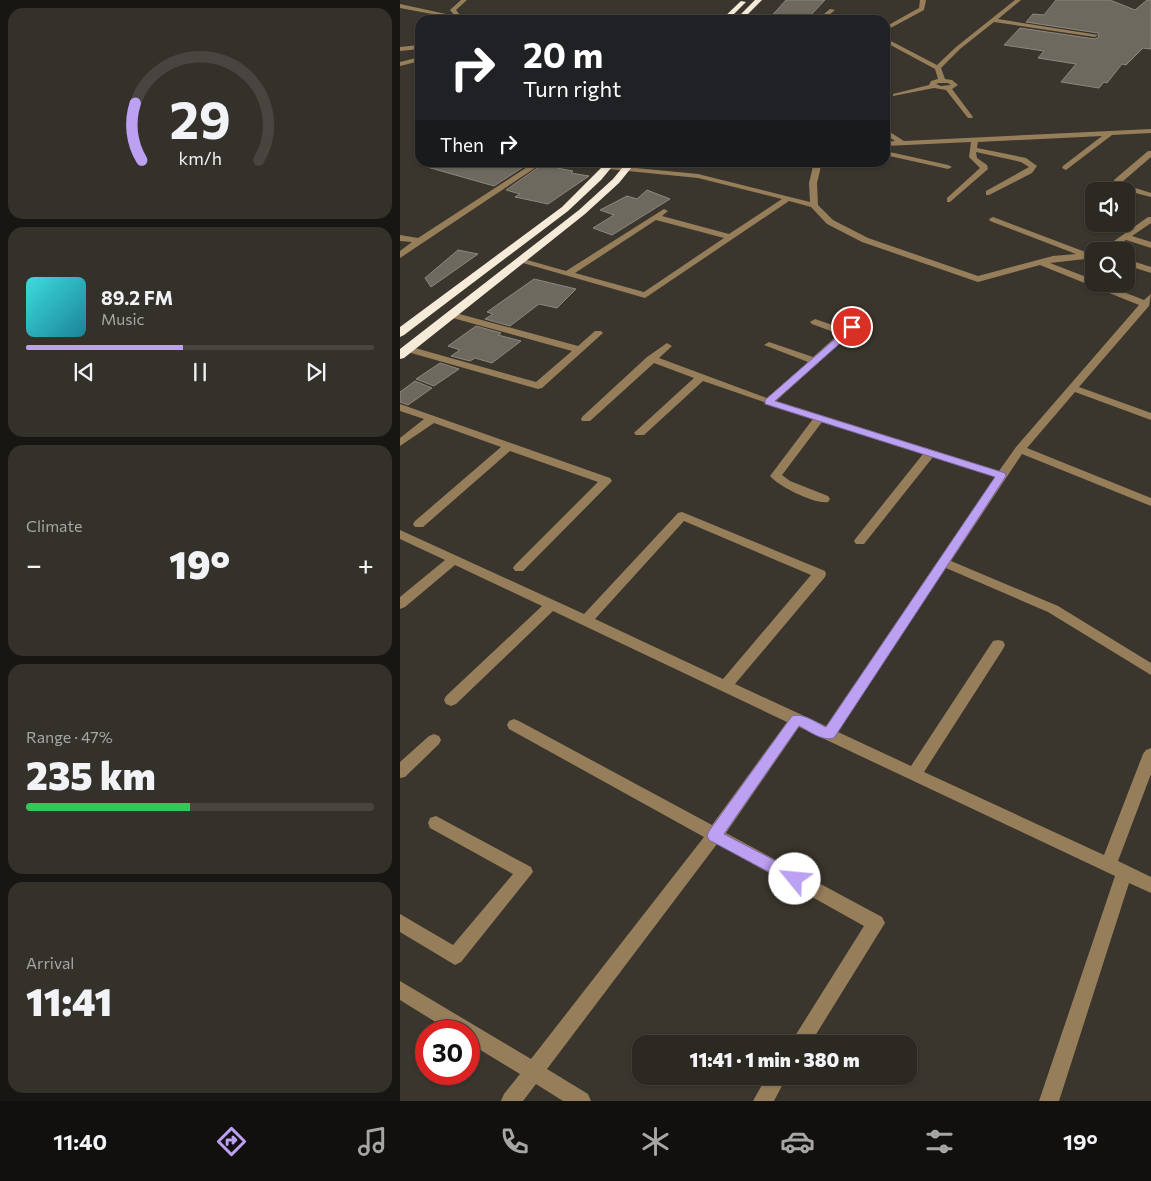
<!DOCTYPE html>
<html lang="en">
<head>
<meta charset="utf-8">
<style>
	body { margin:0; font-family:Commissioner,sans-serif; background:#34302a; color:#f1f3f6; height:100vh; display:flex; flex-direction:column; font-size:19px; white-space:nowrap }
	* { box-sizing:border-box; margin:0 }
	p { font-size:16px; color:#a6a6a5 }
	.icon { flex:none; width:28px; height:28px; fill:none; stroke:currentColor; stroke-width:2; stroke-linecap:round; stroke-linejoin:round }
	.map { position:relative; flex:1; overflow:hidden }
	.side { display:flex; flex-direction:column; gap:8px; padding:8px; background:#181613; width:400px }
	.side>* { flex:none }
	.guide { position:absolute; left:15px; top:15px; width:475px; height:152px; border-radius:15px; box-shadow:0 1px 4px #0004,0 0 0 1px #484440; background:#202124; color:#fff; overflow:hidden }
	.buttons { position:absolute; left:685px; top:182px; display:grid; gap:10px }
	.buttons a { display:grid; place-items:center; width:50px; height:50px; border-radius:10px; background:#2c2822; box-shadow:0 1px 4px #0004,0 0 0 1px #484440; font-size:25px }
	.speed { position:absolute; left:15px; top:1020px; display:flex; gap:10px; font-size:25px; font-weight:700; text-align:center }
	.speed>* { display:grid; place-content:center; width:65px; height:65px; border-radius:50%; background:#2c2822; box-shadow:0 1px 4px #0004,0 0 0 1px #484440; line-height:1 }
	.speed .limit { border:8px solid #d22; background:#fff; color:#111 }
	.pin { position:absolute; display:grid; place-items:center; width:42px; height:42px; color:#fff; margin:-21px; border:2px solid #fff; border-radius:50%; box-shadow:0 1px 5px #0007 }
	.me { position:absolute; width:55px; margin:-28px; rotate:298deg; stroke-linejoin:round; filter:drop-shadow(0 0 4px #0008) }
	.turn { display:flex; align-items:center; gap:18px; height:105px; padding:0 25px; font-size:22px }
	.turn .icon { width:65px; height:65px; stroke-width:2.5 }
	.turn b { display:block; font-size:35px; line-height:42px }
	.then { display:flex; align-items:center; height:48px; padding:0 25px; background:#0003; gap:10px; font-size:19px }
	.big { font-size:38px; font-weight:800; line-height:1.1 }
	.side .card { flex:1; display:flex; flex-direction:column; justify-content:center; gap:8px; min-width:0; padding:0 18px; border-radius:15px; background:#34302a }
	.side .dial { align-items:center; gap:0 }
	.dial svg { height:130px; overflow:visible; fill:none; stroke:#484440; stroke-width:7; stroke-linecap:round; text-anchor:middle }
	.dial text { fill:#f1f3f6; stroke:none }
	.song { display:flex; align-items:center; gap:15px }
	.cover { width:60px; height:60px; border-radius:8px; background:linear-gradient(135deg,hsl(180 70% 55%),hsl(190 70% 35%)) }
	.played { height:5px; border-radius:2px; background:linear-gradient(90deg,#bca0f2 45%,#484440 45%) }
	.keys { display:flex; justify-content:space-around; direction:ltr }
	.heat { display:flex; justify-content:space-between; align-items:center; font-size:28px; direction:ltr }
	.charge { height:8px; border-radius:4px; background:linear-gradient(90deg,#34c759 47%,#484440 0) }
	.trip { position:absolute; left:232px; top:1035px; width:285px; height:50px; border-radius:15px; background:#2c2822; box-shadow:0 1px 4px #0004,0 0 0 1px #484440; font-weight:800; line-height:50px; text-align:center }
	.tabs { display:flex; height:80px; justify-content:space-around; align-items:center; background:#12100e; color:#a6a6a5 }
	.tabs .icon { width:35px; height:35px }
	.tabs .active { color:#bca0f2 }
	.tabs b { font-size:22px; color:#f1f3f6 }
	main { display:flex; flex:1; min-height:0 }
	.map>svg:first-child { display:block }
	.building { fill:#6d695e; stroke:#8d887d }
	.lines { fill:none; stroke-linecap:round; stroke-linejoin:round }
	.minor { fill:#977e5b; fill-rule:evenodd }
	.highway { fill:#f6ead9; fill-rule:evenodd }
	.route { fill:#bca0f2; stroke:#7a689d }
</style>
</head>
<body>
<main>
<section class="side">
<div class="card dial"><svg viewBox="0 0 100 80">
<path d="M14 69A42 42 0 1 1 86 69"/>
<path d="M14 69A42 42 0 0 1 10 34" stroke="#bca0f2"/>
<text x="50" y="56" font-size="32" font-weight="700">29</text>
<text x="50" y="72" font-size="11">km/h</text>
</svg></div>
<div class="card">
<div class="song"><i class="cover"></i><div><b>89.2 FM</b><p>Music</p></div></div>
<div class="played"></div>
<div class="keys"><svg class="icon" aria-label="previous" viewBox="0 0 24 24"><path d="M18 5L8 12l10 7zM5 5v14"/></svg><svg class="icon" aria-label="pause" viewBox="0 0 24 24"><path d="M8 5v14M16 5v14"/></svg><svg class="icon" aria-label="next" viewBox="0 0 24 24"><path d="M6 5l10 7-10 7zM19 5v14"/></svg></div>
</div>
<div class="card"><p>Climate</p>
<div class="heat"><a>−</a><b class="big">19°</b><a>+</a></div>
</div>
<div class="card"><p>Range · 47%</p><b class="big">235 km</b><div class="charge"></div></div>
<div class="card"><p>Arrival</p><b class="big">11:41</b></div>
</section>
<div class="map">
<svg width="751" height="1101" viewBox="0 0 751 1101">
	<rect width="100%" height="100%" fill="#3a362d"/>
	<!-- building -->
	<g class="building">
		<path d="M386,0h39l-17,18 -40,2z"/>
		<path d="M656,0h54l25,10 12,-10h4v49l-8,-1 -17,17 -4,-1 -15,19 -3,-1 -5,6 -38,-6 15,-18 -38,-6 6,-7 -40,-6 16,-17 75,11 4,-2 -1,-4 -72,-11 7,-8 11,1z"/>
		<path d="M27,162h104l-37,24 -67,-19z"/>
		<path d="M146,162h16l-5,6 16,3 -2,2 18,3 -41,28 -33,-7 5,-3 -14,-4z"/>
		<path d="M247,190l23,9 -58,36 -19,-7 21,-13 -14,-5 27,-14 10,3z"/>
		<path d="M58,250l20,4 -47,33 -6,-9z"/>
		<path d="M134,279l42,10 -19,19 -18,-4 -29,22 -25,-7 8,-5 -6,-2z"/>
		<path d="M76,326l25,7 -3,2 23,6 -29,22 -17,-5 -5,3 -19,-5 9,-6 -12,-4z"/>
		<path d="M40,363l19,6 -25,17 -18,-7z"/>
		<path d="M15,381l17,7 -24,17 -8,-3v-10z"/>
	</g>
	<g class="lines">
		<!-- minor -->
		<g class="minor">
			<path d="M61,0h6l-11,10 8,10 -64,-12v-4l55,12 -5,-6z"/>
			<path d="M520,0h6l-2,10 -39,21v-4l34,-19z"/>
			<path d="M615,0h6l-23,19 100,16 -3,2 -101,-15 -34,27 -19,19 4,11 7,1 6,5 -6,4 21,28 -1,1h-4l-22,-28 -12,-2 -41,8v-2l36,-9 2,-4 7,-2 -3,-10 -50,-27v-4l52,27 19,-18zM539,83h9l3,2 -10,1 -5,-2z"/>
			<path d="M430,9l5,1 -12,10h-6z"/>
			<path d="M20,45v4l-20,2v-4z"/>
			<path d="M20,57v4l-20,5v-4z"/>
			<path d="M485,129l19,12 247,-12v4l-39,2 -46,35 -4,-2 1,-2 39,-30 -124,6 -1,6 49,10 11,8 -5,7 -43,22h-3v-4l43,-24 -8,-5 -45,-10 1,6 10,7 1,4 -38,33h-3v-4l33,-30 -11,-11 2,-15 -86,4v-4l10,-1 -10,-7z"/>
			<path d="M485,151l63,14 4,2 -4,2 -63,-14z"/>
			<path d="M748,151h3v6l-29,25 4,3 25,8v4l-31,-8 -6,-5v-4z"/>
			<path d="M135,162h9l-144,96v-7l12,-9 -12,-1v-6l18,3z"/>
			<path d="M414,162h8l-5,21 1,22 15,15 35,18 110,38 75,-20 23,-2 -86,-33 -1,-2 4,-2 95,36 6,-1v6l-44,5 44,17v4h9l41,16 7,-6 -2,12 -70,81 72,26v7l-76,-28 -48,56 124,50v8l-129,-52 -71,107 107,45 93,57v12l-103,-63 -102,-44 -108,164 73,34 82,-125 5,-1 5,1 2,4 -2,4 -79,123 180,83 39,-101 3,-4 5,-2v26l-33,87 33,16v16l-22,-10 -70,218h-20l76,-225 -316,-149 -73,106 156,84 3,6 -75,121h-20l74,-118 -147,-82 -170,225 41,25 3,7h-28l-27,-17 -13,17h-22l3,-7 16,-20 -51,-31v-12h-19l-50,-31v-19l131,78 173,-222 -195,-108 -2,-4 2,-4 5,-2 5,2 193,104 75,-103 -234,-111 -97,93 -5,2 -5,-2 -2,-4 2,-4 96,-90 -87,-41 -50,42 -5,2v-12l45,-37 -45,-21v-9l184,84 94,-101 4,-1 143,59 1,3 -1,3 -90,107 91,42 169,-249 -62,-20 -69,87h-8l-2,-3 2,-3 67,-84 -101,-32 -40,53 8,6 38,15 2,3 -2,3c-12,3 -50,-16 -58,-26l43,-57 -110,-38 -59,54h-8l-2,-2 2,-2 58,-53 -40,-15 -64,58h-8l-1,-2 1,-2 65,-60 20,-14 5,3 -13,12 108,40 41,-36 -44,-17 5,-3 44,15 26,-23 -27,-10 -2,-2 5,-3 29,10 9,-5 5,3 -82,74 223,70 17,-24 123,-142 -99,-40 -62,17 -3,-1 -113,-39 -35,-18 -16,-17 -22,-6 -144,97 -129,-37 4,-3 46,13 98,-62 4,2 -6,5 67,18 53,-35 -84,-21 -90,-9h-3v-4l93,9 112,28 -1,-19zM256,220l68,18 -80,54 -69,-19zM284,521l127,54 -88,104 -128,-60z"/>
			<path d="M748,217h3v6l-19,13 19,6v6l-25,-8 -17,11h-9z"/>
			<path d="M726,259l25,8v6l-25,-8z"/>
			<path d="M52,312l126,34 17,-15h6l2,2 -61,55 -4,1 -134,-38v-4l4,-1 128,36 36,-31 -123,-34 -2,-2z"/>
			<path d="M0,404l210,74 2,3 -89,90h-8l-2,-3 2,-3 83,-83 -88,-31 -87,76h-8l-2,-3 2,-3 86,-74 -67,-24 -34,23v-8l24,-19 -24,-8z"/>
			<path d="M34,734l5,2 2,4 -2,4 -34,33 -5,1v-16l29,-26z"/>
			<path d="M36,816l95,51 2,5 -72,90 -6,3 -55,-33v-18l53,31 60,-71 -83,-46 -2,-5 2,-5z"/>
			<path d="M367,1076h20l-13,25h-21z"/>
		</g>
		<!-- highway -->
		<g class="highway">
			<path d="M355,0h7l-20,20h-7z"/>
			<path d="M341,1l5,1 -18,18h-7z"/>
			<path d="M207,162h9l-15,18 -33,31 -164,124 -4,2v-10l162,-120z"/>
			<path d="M227,162h9l-17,21 -34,31 -181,144 -4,1v-10l179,-139 34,-31z"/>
		</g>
	</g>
	<!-- route -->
	<path class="route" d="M452,324l4,1v4l-81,72 230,72 1,3 -172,262c-11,4 -25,-7 -35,-12l-75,108 77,40 2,5 -2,5 -6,2 -86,-46 -2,-4 2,-5 83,-115c10,-4 25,7 34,11l169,-250 -230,-73v-4z"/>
</svg>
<div class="buttons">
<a><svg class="icon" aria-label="sound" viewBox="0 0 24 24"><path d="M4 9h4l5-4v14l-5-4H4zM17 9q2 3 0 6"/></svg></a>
<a><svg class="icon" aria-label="search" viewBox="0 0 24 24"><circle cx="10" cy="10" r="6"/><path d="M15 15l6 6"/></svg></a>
</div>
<div class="speed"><div class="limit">30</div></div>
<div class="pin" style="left:452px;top:327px;background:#d93025"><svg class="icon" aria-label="arrive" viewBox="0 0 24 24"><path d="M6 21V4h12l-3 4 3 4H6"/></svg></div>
<svg class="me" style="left:395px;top:879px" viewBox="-20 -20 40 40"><circle r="19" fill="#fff"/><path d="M0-13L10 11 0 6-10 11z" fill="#bca0f2"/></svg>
<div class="trip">11:41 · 1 min · 380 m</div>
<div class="guide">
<div class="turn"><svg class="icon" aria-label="right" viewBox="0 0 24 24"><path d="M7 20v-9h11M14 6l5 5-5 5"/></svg><div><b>20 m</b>Turn right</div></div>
<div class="then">Then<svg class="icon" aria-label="right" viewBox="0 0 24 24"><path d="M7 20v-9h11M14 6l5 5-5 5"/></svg></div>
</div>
</div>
</main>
<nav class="tabs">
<b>11:40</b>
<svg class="icon active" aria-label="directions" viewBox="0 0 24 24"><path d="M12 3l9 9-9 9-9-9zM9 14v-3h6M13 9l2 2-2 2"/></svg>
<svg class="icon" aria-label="music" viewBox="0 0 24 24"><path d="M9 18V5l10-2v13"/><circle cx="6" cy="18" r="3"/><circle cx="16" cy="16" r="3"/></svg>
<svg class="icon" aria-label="phone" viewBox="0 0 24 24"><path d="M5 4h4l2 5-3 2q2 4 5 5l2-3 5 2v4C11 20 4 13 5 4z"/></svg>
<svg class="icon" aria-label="climate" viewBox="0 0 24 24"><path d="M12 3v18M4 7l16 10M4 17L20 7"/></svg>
<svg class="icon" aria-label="car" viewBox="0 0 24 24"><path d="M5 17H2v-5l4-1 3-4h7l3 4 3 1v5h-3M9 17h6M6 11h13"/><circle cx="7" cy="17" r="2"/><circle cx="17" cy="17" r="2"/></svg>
<svg class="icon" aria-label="filters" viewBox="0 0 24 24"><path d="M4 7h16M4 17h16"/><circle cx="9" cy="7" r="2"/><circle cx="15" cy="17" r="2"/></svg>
<b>19°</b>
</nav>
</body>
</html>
